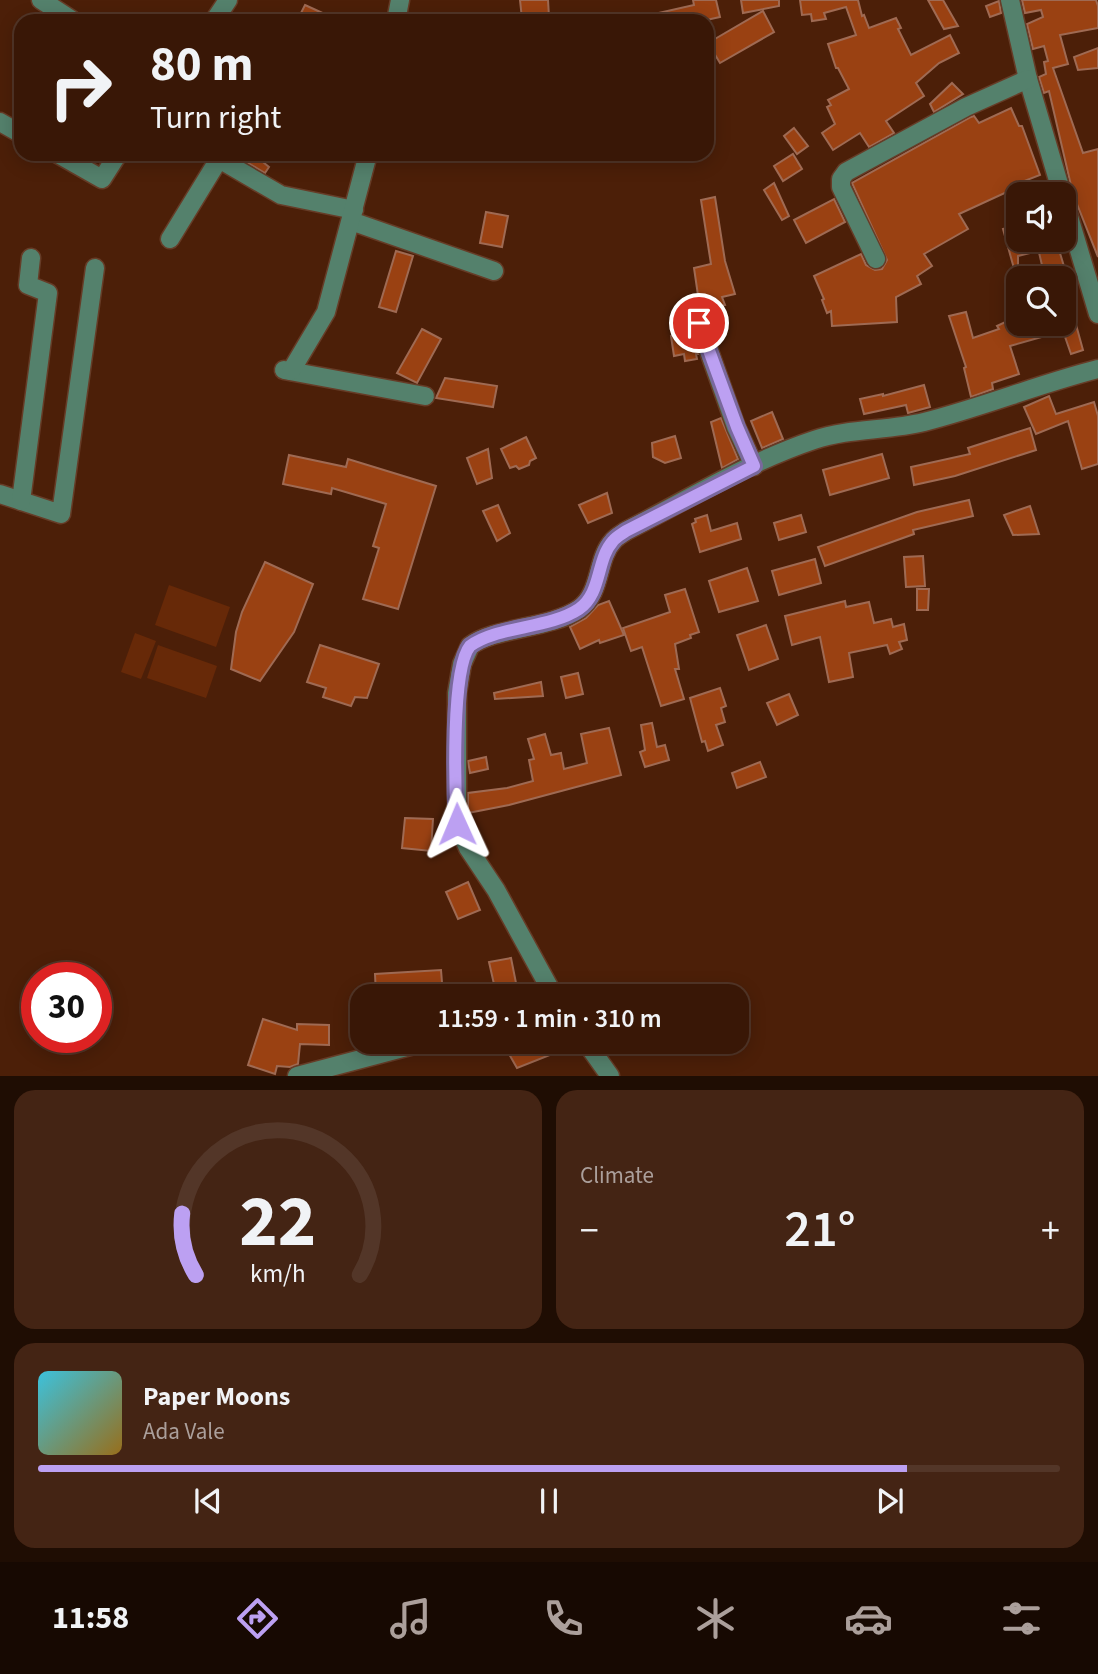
<!DOCTYPE html>
<html lang="en">
<head>
<meta charset="utf-8">
<style>
	body { margin:0; font-family:"Source Sans 3",sans-serif; background:#442414; color:#f1f3f6; height:100vh; display:flex; flex-direction:column; font-size:26px; white-space:nowrap }
	* { box-sizing:border-box; margin:0 }
	p { font-size:23px; color:#ab9f9b }
	.icon { flex:none; width:38px; height:38px; fill:none; stroke:currentColor; stroke-width:2; stroke-linecap:round; stroke-linejoin:round }
	.map { position:relative; height:1076px; overflow:hidden }
	.details { display:flex; flex-direction:column; gap:14px; padding:14px; background:#1f0d03; flex:1 }
	.details>* { flex:none }
	.hud { position:absolute; left:14px; top:14px; width:700px; height:147px; border-radius:21px; box-shadow:0 4px 18px #0003,0 0 0 2px #533628; background:#391706; color:#f1f3f6; overflow:hidden }
	.buttons { position:absolute; left:1006px; top:182px; display:grid; gap:14px }
	.buttons a { display:grid; place-items:center; width:70px; height:70px; border-radius:14px; background:#391706; box-shadow:0 4px 18px #0003,0 0 0 2px #533628; font-size:35px }
	.speed { position:absolute; left:21px; top:962px; display:flex; gap:14px; font-size:35px; font-weight:700; text-align:center }
	.speed>* { display:grid; place-content:center; width:91px; height:91px; border-radius:50%; background:#391706; box-shadow:0 4px 18px #0003,0 0 0 2px #533628; line-height:1 }
	.speed .limit { border:10px solid #d22; background:#fff; color:#111 }
	.pin { position:absolute; display:grid; place-items:center; width:60px; height:60px; color:#fff; margin:-30px; border:4px solid #fff; border-radius:50%; box-shadow:0 2px 7px #0007 }
	.me { position:absolute; width:77px; margin:-38px; rotate:359deg; stroke-linejoin:round; filter:drop-shadow(0 0 5px #0008) }
	.turn { display:flex; align-items:center; gap:24px; height:147px; padding:0 21px; font-size:32px }
	.turn .icon { width:91px; height:91px; stroke-width:2.5 }
	.turn b { display:block; font-size:49px; line-height:60px }
	.big { font-size:52px; font-weight:600; line-height:1.1 }
	.details .card { flex:1; display:flex; flex-direction:column; justify-content:center; gap:10px; min-width:0; padding:0 24px; border-radius:21px; background:#442414 }
	.details .dial { align-items:center; gap:0 }
	.dial svg { height:182px; overflow:visible; fill:none; stroke:#533628; stroke-width:7; stroke-linecap:round; text-anchor:middle }
	.dial text { fill:#f1f3f6; stroke:none }
	.song { display:flex; align-items:center; gap:21px }
	.cover { width:84px; height:84px; border-radius:10px; background:linear-gradient(135deg,hsl(190 70% 55%),hsl(40 70% 35%)) }
	.played { height:7px; border-radius:4px; background:linear-gradient(90deg,#bca0f2 85%,#533628 85%) }
	.keys { display:flex; justify-content:space-around; direction:ltr }
	.heat { display:flex; justify-content:space-between; align-items:center; font-size:38px; direction:ltr }
	.details .tiles { flex:1; display:grid; gap:14px; grid-template-columns:1fr 1fr }
	.card:last-child { grid-column:span 2 }
	.trip { position:absolute; left:350px; top:984px; width:399px; height:70px; border-radius:21px; background:#391706; box-shadow:0 4px 18px #0003,0 0 0 2px #533628; font-weight:600; line-height:70px; text-align:center }
	.dock { display:flex; height:112px; justify-content:space-around; align-items:center; background:#170902; color:#ab9f9b }
	.dock .icon { width:49px; height:49px }
	.dock .current { color:#bca0f2 }
	.dock b { font-size:32px; color:#f1f3f6 }
	.map>svg:first-child { display:block }
	.garden { fill:#672908 }
	.building { fill:#9a4112; stroke:#9f6a53; stroke-width:2 }
	.lines { fill:none; stroke-linecap:round; stroke-linejoin:round }
	.minor-casing { stroke:#663c27; stroke-width:21 }
	.minor { stroke:#54816c; stroke-width:18 }
	.route-casing { stroke:#7a689d; stroke-width:18 }
	.route { stroke:#bca0f2; stroke-width:12 }
</style>
</head>
<body>
<div class="map">
<svg width="1098" height="1076" viewBox="0 0 1098 1076">
	<rect width="100%" height="100%" fill="#4c1f08"/>
	<!-- garden -->
	<g class="garden">
		<path d="M169,585l61,22 -14,40 -61,-22z"/>
		<path d="M135,633l21,8 -15,38 -20,-7z"/>
		<path d="M158,645l59,21 -11,32 -59,-20z"/>
	</g>
	<!-- building -->
	<g class="building">
		<path d="M520,0h28l1,17 -27,2z"/>
		<path d="M693,0h23l4,17 -18,4h-57v-5l49,-11z"/>
		<path d="M741,0h38v6l-36,7z"/>
		<path d="M800,0h58l4,16 2,-1 5,13 27,-10 5,10 -3,1 13,26 39,-20 9,18 -20,10 -23,20 8,13 -38,25 8,12 -25,14 -9,-14 -27,17 -11,-17 13,-9 -8,-17 4,-2 -3,-5 21,-11 -11,-21h-2l-8,-24 28,-9 -10,-28 -22,6 2,6 -14,2 -1,-7 -9,1z"/>
		<path d="M928,0h15l15,26 -14,3z"/>
		<path d="M1022,0h74l2,6v22l-38,7 8,29 -15,4 30,85 15,-4v108l-25,-63 -24,-103 -5,2 -5,-16 7,-3 -2,-12 4,-1 -4,-15 -11,3 -6,-25 16,-7 -2,-7 -16,3z"/>
		<path d="M999,1l2,12 -11,4 -4,-11z"/>
		<path d="M305,5l35,16h-43z"/>
		<path d="M763,11l11,21 -54,31 -12,-20z"/>
		<path d="M1098,48v20l-20,2 -4,-13z"/>
		<path d="M952,83l11,11 -29,18 -4,-8z"/>
		<path d="M1011,108l8,18h3l18,49 -21,8 1,3 -61,28 9,15 -44,25 8,12 -15,10 4,8 -25,13 1,25 -65,4 -1,-15 -4,2 -5,-13 2,-1 -10,-23 47,-22 5,11 9,5 7,-1 5,-9 -35,-77 119,-66 3,-1 5,7z"/>
		<path d="M794,128l14,18 -11,8 -13,-18z"/>
		<path d="M233,154h20l16,13 -4,6z"/>
		<path d="M793,154l9,15 -19,12 -9,-15z"/>
		<path d="M774,183l15,33 -7,4 -18,-30z"/>
		<path d="M715,197l10,64 10,33 -13,3 3,8 -25,4 -6,-41 17,-4 -10,-64z"/>
		<path d="M834,199l11,23 -39,21 -12,-23z"/>
		<path d="M486,212l22,4 -6,31 -22,-4z"/>
		<path d="M1018,225v15h12l4,12 -16,4v16h-3l-12,-43z"/>
		<path d="M1050,240h6l10,33 -7,3 1,2h-15l-8,-34z"/>
		<path d="M396,251l17,5 -17,56 -17,-5z"/>
		<path d="M1064,292h3l16,58 -12,4 -8,-23 -53,15 9,28 -27,9 1,6 -22,8 -7,-29 2,-1 -17,-51 17,-4 7,26 26,-9 -2,-3 21,-10v8h5l2,6 21,-6h18z"/>
		<path d="M422,329l19,10 -24,44 -20,-10z"/>
		<path d="M690,333l8,21h-2l1,5 -12,2 -1,-7 -10,2 -3,-20z"/>
		<path d="M445,378l52,8 -4,21 -57,-9z"/>
		<path d="M924,385l6,22 -22,6 -2,-8 -42,9 -4,-15 23,-5v2z"/>
		<path d="M1049,396l7,18 38,-12 4,14v48l-16,5 -14,-48 -32,13 -12,-27z"/>
		<path d="M772,412l11,27 -21,9 -11,-27z"/>
		<path d="M721,418l17,41 -16,9 -11,-46z"/>
		<path d="M1030,428l6,22 -81,26 -41,9 -3,-18 59,-13 -2,-6z"/>
		<path d="M675,436l6,22 -16,5 -12,-6 -1,-14z"/>
		<path d="M526,437l10,21 -6,3 -1,4 -10,4 -3,-3 -6,2 -9,-19z"/>
		<path d="M488,449l4,29 -15,6 -10,-26z"/>
		<path d="M882,454l7,24 -59,17 -7,-25z"/>
		<path d="M289,455l57,12 2,-8 88,27 -38,123 -35,-10 16,-51 -6,-2 13,-42 -54,-16 -1,6 -48,-10z"/>
		<path d="M607,493l5,20 -24,10 -9,-18z"/>
		<path d="M969,500l4,16 -60,14 1,4 -89,32 -7,-19 99,-35z"/>
		<path d="M498,505l12,28 -13,8 -14,-30z"/>
		<path d="M1030,506l9,28 -26,1 -9,-20z"/>
		<path d="M707,515l4,16 26,-8 4,16 -41,13 -8,-28 4,-2 -1,-3z"/>
		<path d="M801,515l5,17 -27,8 -5,-17z"/>
		<path d="M923,556l2,30 -19,1 -2,-30z"/>
		<path d="M815,559l6,24 -42,12 -7,-24z"/>
		<path d="M265,562l48,22 -19,48 -34,49 -29,-12 5,-37 6,-20z"/>
		<path d="M747,568l11,33 -39,11 -10,-31z"/>
		<path d="M685,589l14,43 -9,3 1,3 -16,6 4,25h-4l9,30 -23,7 -19,-59 -11,4 -8,-23 47,-16 -5,-17z"/>
		<path d="M917,589h12l-1,21h-11z"/>
		<path d="M609,601l15,34 -24,8 -1,-3 -19,9 -10,-22 16,-9 12,-13z"/>
		<path d="M845,601l1,6 23,-5 5,21 17,-4 2,8 11,-3 3,16 -8,2 3,7 -12,5 -3,-9 -38,8 4,24 -24,5 -9,-45 -28,8 -7,-29z"/>
		<path d="M766,625l12,34 -29,11 -12,-35z"/>
		<path d="M320,645l59,19 -12,34 -12,-1 -4,9 -28,-9 3,-9 -19,-6z"/>
		<path d="M578,673l5,21 -17,4 -5,-21z"/>
		<path d="M541,682l2,14 -48,3 -1,-6z"/>
		<path d="M720,688l6,18 -5,2 4,14 -9,3 7,20 -15,6 -3,-10 -3,1 -12,-44z"/>
		<path d="M789,694l9,21 -21,10 -10,-22z"/>
		<path d="M652,723l5,24 8,-2 4,15 -24,7 -5,-15 5,-2 -4,-25z"/>
		<path d="M609,728l12,47 -112,30 -41,8v-20l39,-5 26,-7 -4,-21 5,-1 -6,-20 17,-5 6,21 10,-2 3,16 23,-6 -6,-29z"/>
		<path d="M486,757l2,12 -18,4 -2,-12z"/>
		<path d="M760,762l6,15 -29,11 -5,-15z"/>
		<path d="M405,818l28,1 -2,32 -29,-3z"/>
		<path d="M468,882l12,28 -22,9 -12,-27z"/>
		<path d="M511,958l6,30 -21,5 -7,-31z"/>
		<path d="M441,970l2,25 -67,1 -1,-22z"/>
		<path d="M263,1019l34,11v-6l32,1v20l-29,-1 -2,20 -8,3 -13,-1 -2,8 -27,-9z"/>
		<path d="M523,1041h22l5,14 -33,13 -8,-14 15,-9z"/>
	</g>
	<g class="lines">
		<defs>
			<g id="minor">
				<path d="M41,0l31,20"/>
				<path d="M1010,0l18,79 34,115"/>
				<path d="M214,21l14,-21"/>
				<path d="M396,21l4,-21"/>
				<path d="M0,122l21,12"/>
				<path d="M58,154l44,25 16,-25"/>
				<path d="M1064,200l34,114"/>
				<path d="M351,221l143,50"/>
				<path d="M170,239l49,-80 62,36 73,15"/>
				<path d="M876,259l-35,-72v-8l5,-7 120,-65 62,-28"/>
				<path d="M699,323l37,104 18,39"/>
				<path d="M284,370l141,26"/>
				<path d="M291,371l35,-59 42,-158"/>
				<path d="M0,494l61,20 34,-246"/>
				<path d="M21,501l27,-208 -20,-8 3,-27"/>
				<path d="M554,996l-58,-106 -28,-42 -11,-24v-131l5,-29 8,-18c24,-19 80,-17 109,-37 23,-16 17,-50 34,-68 3,-4 9,-7 13,-10 61,-31 122,-69 188,-91 35,-12 73,-9 110,-18 59,-15 115,-38 174,-53"/>
				<path d="M585,1041l25,35"/>
				<path d="M297,1076l132,-35"/>
			</g>
		</defs>
		<!-- minor casing -->
		<use href="#minor" class="minor-casing"/>
		<!-- minor -->
		<use href="#minor" class="minor"/>
	</g>
	<g class="lines">
		<defs>
			<path id="route" d="M457,824c-2,-33 -6,-155 13,-178 27,-20 79,-17 109,-37 23,-16 17,-49 34,-68 3,-4 9,-7 13,-10l128,-65 -17,-39 -38,-104"/>
		</defs>
		<!-- route casing -->
		<use href="#route" class="route-casing"/>
		<!-- route -->
		<use href="#route" class="route"/>
	</g>
</svg>
<div class="buttons">
<a><svg class="icon" aria-label="sound" viewBox="0 0 24 24"><path d="M4 9h4l5-4v14l-5-4H4zM17 9q2 3 0 6"/></svg></a>
<a><svg class="icon" aria-label="search" viewBox="0 0 24 24"><circle cx="10" cy="10" r="6"/><path d="M15 15l6 6"/></svg></a>
</div>
<div class="speed"><div class="limit">30</div></div>
<div class="pin" style="left:699px;top:323px;background:#d93025"><svg class="icon" aria-label="arrive" viewBox="0 0 24 24"><path d="M6 21V4h12l-3 4 3 4H6"/></svg></div>
<svg class="me" style="left:457px;top:824px" viewBox="-20 -20 40 40"><path d="M0-17L14 15 0 8-14 15z" fill="#bca0f2" stroke="#fff" stroke-width="4"/></svg>
<div class="trip">11:59 · 1 min · 310 m</div>
<div class="hud">
<div class="turn"><svg class="icon" aria-label="right" viewBox="0 0 24 24"><path d="M7 20v-9h11M14 6l5 5-5 5"/></svg><div><b>80 m</b>Turn right</div></div>
</div>
</div>
<section class="details">
<div class="tiles">
<div class="card dial"><svg viewBox="0 0 100 80">
<path d="M14 69A42 42 0 1 1 86 69"/>
<path d="M14 69A42 42 0 0 1 8 42" stroke="#bca0f2"/>
<text x="50" y="56" font-size="32" font-weight="700">22</text>
<text x="50" y="72" font-size="11">km/h</text>
</svg></div>
<div class="card"><p>Climate</p>
<div class="heat"><a>−</a><b class="big">21°</b><a>+</a></div>
</div>
<div class="card">
<div class="song"><i class="cover"></i><div><b>Paper Moons</b><p>Ada Vale</p></div></div>
<div class="played"></div>
<div class="keys"><svg class="icon" aria-label="previous" viewBox="0 0 24 24"><path d="M18 5L8 12l10 7zM5 5v14"/></svg><svg class="icon" aria-label="pause" viewBox="0 0 24 24"><path d="M8 5v14M16 5v14"/></svg><svg class="icon" aria-label="next" viewBox="0 0 24 24"><path d="M6 5l10 7-10 7zM19 5v14"/></svg></div>
</div>
</div>
</section>
<nav class="dock">
<b>11:58</b>
<svg class="icon current" aria-label="directions" viewBox="0 0 24 24"><path d="M12 3l9 9-9 9-9-9zM9 14v-3h6M13 9l2 2-2 2"/></svg>
<svg class="icon" aria-label="music" viewBox="0 0 24 24"><path d="M9 18V5l10-2v13"/><circle cx="6" cy="18" r="3"/><circle cx="16" cy="16" r="3"/></svg>
<svg class="icon" aria-label="phone" viewBox="0 0 24 24"><path d="M5 4h4l2 5-3 2q2 4 5 5l2-3 5 2v4C11 20 4 13 5 4z"/></svg>
<svg class="icon" aria-label="climate" viewBox="0 0 24 24"><path d="M12 3v18M4 7l16 10M4 17L20 7"/></svg>
<svg class="icon" aria-label="car" viewBox="0 0 24 24"><path d="M5 17H2v-5l4-1 3-4h7l3 4 3 1v5h-3M9 17h6M6 11h13"/><circle cx="7" cy="17" r="2"/><circle cx="17" cy="17" r="2"/></svg>
<svg class="icon" aria-label="filters" viewBox="0 0 24 24"><path d="M4 7h16M4 17h16"/><circle cx="9" cy="7" r="2"/><circle cx="15" cy="17" r="2"/></svg>
</nav>
</body>
</html>
